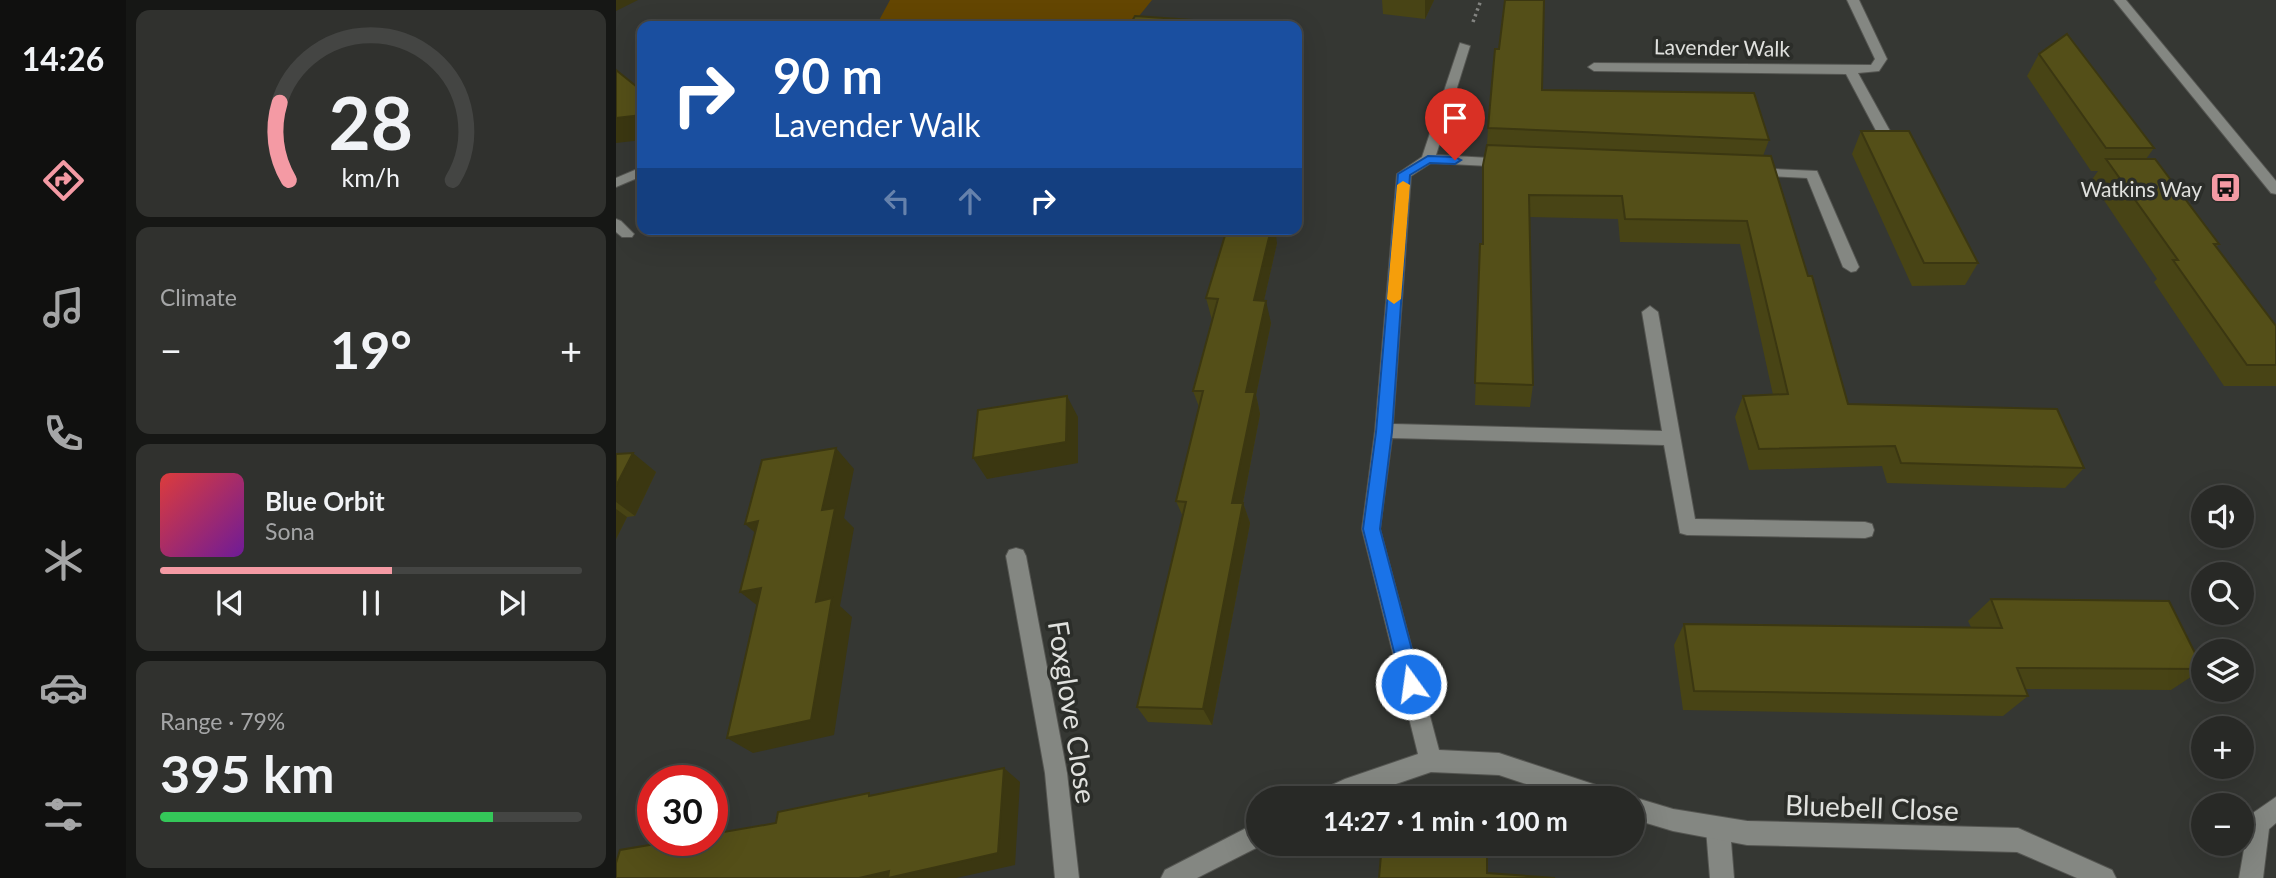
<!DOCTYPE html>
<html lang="en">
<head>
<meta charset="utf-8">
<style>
	body { margin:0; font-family:Lato,sans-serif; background:#30312e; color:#f1f3f6; height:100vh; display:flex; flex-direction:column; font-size:26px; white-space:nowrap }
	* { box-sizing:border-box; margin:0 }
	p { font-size:23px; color:#a5a6a7 }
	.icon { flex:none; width:38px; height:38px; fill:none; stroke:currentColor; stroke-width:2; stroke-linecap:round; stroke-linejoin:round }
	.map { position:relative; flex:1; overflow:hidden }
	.details { display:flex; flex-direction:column; gap:10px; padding:10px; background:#161715; width:490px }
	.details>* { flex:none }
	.guide { position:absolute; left:21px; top:21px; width:665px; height:214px; border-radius:14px; box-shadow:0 7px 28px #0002,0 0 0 2px #444543; background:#1a4fa0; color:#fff; overflow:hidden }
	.buttons { position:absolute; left:1575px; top:485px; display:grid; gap:14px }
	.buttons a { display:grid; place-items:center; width:63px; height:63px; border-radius:50%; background:#282926; box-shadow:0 7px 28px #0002,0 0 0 2px #444543; font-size:35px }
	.speed { position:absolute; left:21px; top:765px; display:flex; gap:14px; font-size:35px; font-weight:700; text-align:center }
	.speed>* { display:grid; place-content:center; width:91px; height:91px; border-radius:50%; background:#282926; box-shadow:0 7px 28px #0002,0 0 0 2px #444543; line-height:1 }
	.speed .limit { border:10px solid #d22; background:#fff; color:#111 }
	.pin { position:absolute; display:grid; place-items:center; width:60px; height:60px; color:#fff; margin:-72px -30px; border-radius:50% 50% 50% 0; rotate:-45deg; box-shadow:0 0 7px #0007 }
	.pin .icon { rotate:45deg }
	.me { position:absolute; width:77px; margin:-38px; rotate:346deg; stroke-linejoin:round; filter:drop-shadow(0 0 5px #0008) }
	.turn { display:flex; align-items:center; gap:24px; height:147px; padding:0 21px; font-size:32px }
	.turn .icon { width:91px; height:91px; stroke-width:2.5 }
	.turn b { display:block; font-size:49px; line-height:60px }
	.lanes { display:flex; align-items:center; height:66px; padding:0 21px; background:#0003; justify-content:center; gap:35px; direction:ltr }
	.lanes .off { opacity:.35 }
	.big { font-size:52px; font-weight:700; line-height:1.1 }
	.details .tile { flex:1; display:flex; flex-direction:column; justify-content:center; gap:10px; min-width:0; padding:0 24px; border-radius:14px; background:#30312e }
	.details .dial { align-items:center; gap:0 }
	.dial svg { height:182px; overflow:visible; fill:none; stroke:#444543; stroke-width:7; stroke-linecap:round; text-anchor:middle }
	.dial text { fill:#f1f3f6; stroke:none }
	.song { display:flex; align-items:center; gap:21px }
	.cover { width:84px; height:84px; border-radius:10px; background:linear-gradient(135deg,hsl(0 70% 55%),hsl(280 70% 35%)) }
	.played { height:7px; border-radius:4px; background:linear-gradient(90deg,#f49aa4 55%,#444543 55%) }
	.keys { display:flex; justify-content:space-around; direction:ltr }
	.heat { display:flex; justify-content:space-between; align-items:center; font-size:38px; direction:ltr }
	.charge { height:10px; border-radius:5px; background:linear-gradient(90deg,#34c759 79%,#444543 0) }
	.trip { position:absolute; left:630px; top:786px; width:399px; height:70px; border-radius:35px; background:#282926; box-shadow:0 7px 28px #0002,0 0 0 2px #444543; font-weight:700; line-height:70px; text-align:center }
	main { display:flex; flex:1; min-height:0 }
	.dock { display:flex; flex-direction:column; width:126px; justify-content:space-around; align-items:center; background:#10100f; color:#a5a6a7 }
	.dock .icon { width:49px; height:49px }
	.dock .selected { color:#f49aa4 }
	.dock b { font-size:32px; color:#f1f3f6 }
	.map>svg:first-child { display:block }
	.green { fill:#644602 }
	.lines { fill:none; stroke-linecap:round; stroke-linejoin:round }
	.service-casing { stroke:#545551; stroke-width:2 }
	.minor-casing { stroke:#545551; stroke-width:2 }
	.path { stroke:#828380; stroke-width:3.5; stroke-dasharray:2.5 3.5; stroke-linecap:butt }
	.service { fill:#848782; fill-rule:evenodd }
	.minor { fill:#848782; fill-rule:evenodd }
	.wall { fill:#484415 }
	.shaded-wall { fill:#3b3711 }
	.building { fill:#544f18; stroke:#3b3711; stroke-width:2 }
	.route { fill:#1a73e8; stroke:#114b97; stroke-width:2 }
	.slow { fill:#f59e0b }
	.labels { text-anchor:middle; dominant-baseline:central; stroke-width:7; stroke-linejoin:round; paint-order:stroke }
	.far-street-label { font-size:21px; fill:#e0e1de; stroke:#2b2d29 }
	.far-poi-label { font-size:21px; fill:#e0e1de; stroke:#2b2d29; text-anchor:end }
	.near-street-label { font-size:28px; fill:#e0e1de; stroke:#2b2d29 }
</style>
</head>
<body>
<main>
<nav class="dock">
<b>14:26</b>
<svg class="icon selected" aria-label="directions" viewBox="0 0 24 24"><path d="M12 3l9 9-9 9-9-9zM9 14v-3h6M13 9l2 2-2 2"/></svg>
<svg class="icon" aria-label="music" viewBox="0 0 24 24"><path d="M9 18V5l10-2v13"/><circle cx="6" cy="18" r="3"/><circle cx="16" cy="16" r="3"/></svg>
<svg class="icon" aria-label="phone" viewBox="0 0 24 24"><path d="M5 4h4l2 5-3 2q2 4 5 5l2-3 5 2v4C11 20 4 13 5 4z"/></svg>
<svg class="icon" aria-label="climate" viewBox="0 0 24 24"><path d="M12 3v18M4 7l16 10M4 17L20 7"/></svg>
<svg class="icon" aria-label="car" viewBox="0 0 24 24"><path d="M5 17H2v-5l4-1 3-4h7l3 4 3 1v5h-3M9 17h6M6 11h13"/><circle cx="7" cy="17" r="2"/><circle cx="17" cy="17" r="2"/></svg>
<svg class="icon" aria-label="filters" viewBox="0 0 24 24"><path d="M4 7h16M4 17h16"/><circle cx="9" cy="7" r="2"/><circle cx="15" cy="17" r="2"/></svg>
</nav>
<section class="details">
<div class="tile dial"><svg viewBox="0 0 100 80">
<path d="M14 69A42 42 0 1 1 86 69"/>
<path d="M14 69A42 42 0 0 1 10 35" stroke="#f49aa4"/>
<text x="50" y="56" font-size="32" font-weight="700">28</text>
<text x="50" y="72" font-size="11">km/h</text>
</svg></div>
<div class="tile"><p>Climate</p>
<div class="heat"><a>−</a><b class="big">19°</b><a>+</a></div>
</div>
<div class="tile">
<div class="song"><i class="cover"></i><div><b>Blue Orbit</b><p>Sona</p></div></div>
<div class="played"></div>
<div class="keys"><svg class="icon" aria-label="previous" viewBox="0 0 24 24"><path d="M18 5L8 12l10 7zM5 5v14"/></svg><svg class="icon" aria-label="pause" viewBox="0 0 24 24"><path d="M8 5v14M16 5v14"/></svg><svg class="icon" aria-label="next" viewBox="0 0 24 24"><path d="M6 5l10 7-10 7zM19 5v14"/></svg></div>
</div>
<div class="tile"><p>Range · 79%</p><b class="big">395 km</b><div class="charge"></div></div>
</section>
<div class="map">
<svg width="1660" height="878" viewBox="0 0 1660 878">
	<rect width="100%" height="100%" fill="#353733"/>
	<!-- green -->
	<path class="green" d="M274,0h262l-21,26h-255z"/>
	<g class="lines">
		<defs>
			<path id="service" d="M1102,817l8,4 4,8 4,49h-24l-4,-49 4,-8z"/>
			<g id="minor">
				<path d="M1231,0h12l28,59 -8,12 -21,2 37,67 -2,3h-10l-2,-3 -35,-66 -252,-3 -6,-4 6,-4 277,2 4,-6z"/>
				<path d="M1498,0h12l150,181v13l-5,-1z"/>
				<path d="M844,43l10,3 -34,109 72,4 7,4 -7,4 -77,-4 -20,13 -18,248 269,7 -20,-119 8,-6 8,6 37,207 170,3 7,2 2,6 -2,6 -7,2 -178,-3 -7,-2 -16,-88 -272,-7 -12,91 59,221 60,3 103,34 8,3 3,8h-45l-69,-23 -68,-3 -76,26h-37l3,-8 24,-11 73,-25 -56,-225 13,-98 22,-257 25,-17z"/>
				<path d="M26,167v9l-26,11v-9z"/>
				<path d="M1137,168l64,3 42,96 -3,4 -5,1 -8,-5 -36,-89 -59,-3 -2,-3z"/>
				<path d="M0,219l5,2 13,13 -2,3h-10l-6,-5z"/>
				<path d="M400,548l7,2 3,6 41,217 12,105h-24l-10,-105 -39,-217 3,-6z"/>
				<path d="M1017,797l40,12 74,12 271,7 94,42 4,8h-39l-60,-26 -270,-7 -74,-14 -40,-12v-21h-3z"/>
				<path d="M1660,797v26l-7,6 -6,49h-24l11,-63z"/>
				<path d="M642,822v22h6l-67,34h-36l4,-8z"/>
			</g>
		</defs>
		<!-- service casing -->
		<use href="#service" class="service-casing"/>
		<!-- minor casing -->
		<use href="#minor" class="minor-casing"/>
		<!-- path -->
		<path class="path" d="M857,22l8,-22"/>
		<!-- service -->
		<use href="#service" class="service"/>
		<!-- minor -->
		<use href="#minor" class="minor"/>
	</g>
	<!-- wall -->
	<g class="wall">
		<path d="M766,0h52l-9,19 -42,-5z"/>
		<path d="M1423,54l115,94 -8,11 73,85 -3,3 60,79v60h-52l-70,-104 3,-3 -66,-98 7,-10h-7l-64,-95z"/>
		<path d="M926,90l227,50 -6,16 45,120 40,128 236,64 -19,20 -178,-5 -5,-17 -133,4 -14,-53 8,-21 30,-1 -33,-151 -120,-2 -2,-23 -88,-2 3,168 -3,22 -55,-2 5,-161h2l1,-79 4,-20 1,-17z"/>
		<path d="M1245,131l117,132 -13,22 -53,1 -60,-132z"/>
		<path d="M661,243l-13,57 7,23 -15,72 4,19 -17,89 7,20 -38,202 -64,-3 -11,-15 46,-190 -7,-16 23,-94 -6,-16 19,-71 -6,-22z"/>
		<path d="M0,454l40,18 -21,44 -8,1 -11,22z"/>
		<path d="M1375,599l212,70 -32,21 -146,-1 3,7 -25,20 -320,-6 -9,-65 10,-21 287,3 -3,-6z"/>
	</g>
	<!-- shaded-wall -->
	<g class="shaded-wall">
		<path d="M0,0h22l-22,11z"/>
		<path d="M809,0h9l-9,19z"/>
		<path d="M26,115v25l-26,3v-25z"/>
		<path d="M655,229h4l2,14 -18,79 -5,-22z"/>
		<path d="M650,301l5,22 -15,72 4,19 -21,109 -7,-20 14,-111z"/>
		<path d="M451,396l11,21v46l-91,16 -14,-21z"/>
		<path d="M220,448l18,21 -10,49 10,10 -14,78 12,11 -18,118 -81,18 -26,-15 89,-136 6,-92z"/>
		<path d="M17,453l23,19 -21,44 -19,-14v-16z"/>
		<path d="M627,503l7,20 -38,202 -9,-16z"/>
		<path d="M0,509l11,8 -11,22z"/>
		<path d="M142,521l9,22 -22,-19z"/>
		<path d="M145,588l2,22 -23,-18z"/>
		<path d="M388,768l16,14 -5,83 -59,13h-97z"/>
	</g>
	<!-- building -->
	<g class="building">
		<path d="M889,0h39l-2,90 212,3 15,47 -281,-12 7,-79h4z"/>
		<path d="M519,16l145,10h-151z"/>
		<path d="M1451,34l87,114h-48l-67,-94z"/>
		<path d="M0,70l26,21v24l-26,3z"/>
		<path d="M1245,131h48l69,132h-54z"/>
		<path d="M871,145l284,11 37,120h4l36,128 209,5 27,59 -183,-5 -6,-17 -136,3 -16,-53 45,-2 -41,-173 -122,-2 -3,-23 -93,-1 4,190 -58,-2 5,-139h3v-79z"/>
		<path d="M1490,159h49l64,85h-5l62,82v39h-29l-74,-105h5z"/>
		<path d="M611,229h44l-17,71 12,1 -20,91h9l-23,111h11l-40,206 -66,-2 49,-205 -10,-1 27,-110h-10l25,-92 -12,-1z"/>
		<path d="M451,396l-1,46 -93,16 5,-48z"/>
		<path d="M220,448l-14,62 13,-2 -19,94 16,-4 -21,122 -84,18 34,-150 -21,4 18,-71 -13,3 17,-64z"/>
		<path d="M17,453l-17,33v-32z"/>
		<path d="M1375,599l178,2 34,68 -186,-1 11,28 -334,-5 -10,-67 318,4z"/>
		<path d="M388,768l-6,85 -110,25 1,-7 -30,7h-243v-15l4,-13 59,-10h33v-6l64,-11 2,-11 91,-19v3z"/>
		<path d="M766,844h72l-1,7 34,2v20l68,5h-176z"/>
	</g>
	<!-- route -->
	<path class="route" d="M812,156l27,1 6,3 -6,4 -25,-1 -20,12 -18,257 -12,97 41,155 -3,6 -7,3 -6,-3 -3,-6 -39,-155 13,-97 22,-258z"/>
	<!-- slow -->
	<path class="slow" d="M787,181l7,4 -9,114 -7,5 -7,-5 10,-114z"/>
	<!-- icons -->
	<defs>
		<symbol id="bus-square" viewBox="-11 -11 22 22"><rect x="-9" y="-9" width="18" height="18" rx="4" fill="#f49aa4" stroke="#2b2d29"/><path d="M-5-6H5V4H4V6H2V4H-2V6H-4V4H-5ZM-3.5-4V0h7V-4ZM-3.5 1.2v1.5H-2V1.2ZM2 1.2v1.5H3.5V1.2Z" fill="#111"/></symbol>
	</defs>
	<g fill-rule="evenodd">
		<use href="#bus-square" x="1592" y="170" width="35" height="35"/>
	</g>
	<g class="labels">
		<!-- far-street labels -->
		<g class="far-street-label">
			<text transform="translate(1106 47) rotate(1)">Lavender Walk</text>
		</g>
		<!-- far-poi labels -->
		<g class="far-poi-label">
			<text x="1586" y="188">Watkins Way</text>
		</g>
		<!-- near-street labels -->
		<g class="near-street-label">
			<text transform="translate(457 712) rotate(81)">Foxglove Close</text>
			<text transform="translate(1256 807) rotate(2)">Bluebell Close</text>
		</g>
	</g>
</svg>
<div class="buttons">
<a><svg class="icon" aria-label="sound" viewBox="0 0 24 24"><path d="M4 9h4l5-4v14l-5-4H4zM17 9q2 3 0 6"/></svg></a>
<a><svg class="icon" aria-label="search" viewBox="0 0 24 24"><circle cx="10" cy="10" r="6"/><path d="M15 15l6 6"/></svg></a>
<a><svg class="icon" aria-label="layers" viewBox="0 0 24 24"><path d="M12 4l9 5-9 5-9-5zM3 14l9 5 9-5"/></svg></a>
<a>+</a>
<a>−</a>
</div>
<div class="speed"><div class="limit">30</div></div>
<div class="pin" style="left:839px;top:160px;background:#d93025"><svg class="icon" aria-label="arrive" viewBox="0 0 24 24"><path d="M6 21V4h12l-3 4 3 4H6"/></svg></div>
<svg class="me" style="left:795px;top:684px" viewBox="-20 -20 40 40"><circle r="17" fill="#1a73e8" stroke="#fff" stroke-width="3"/><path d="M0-11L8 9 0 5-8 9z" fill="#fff"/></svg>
<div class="trip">14:27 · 1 min · 100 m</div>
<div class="guide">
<div class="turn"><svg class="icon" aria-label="right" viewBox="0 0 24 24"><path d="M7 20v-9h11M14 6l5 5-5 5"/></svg><div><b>90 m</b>Lavender Walk</div></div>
<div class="lanes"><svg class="icon off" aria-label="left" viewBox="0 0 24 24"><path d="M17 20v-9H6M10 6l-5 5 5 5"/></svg><svg class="icon off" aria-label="ahead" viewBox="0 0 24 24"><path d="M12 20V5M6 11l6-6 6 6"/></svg><svg class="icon" aria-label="right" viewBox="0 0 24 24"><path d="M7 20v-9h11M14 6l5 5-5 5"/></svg></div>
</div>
</div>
</main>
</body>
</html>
